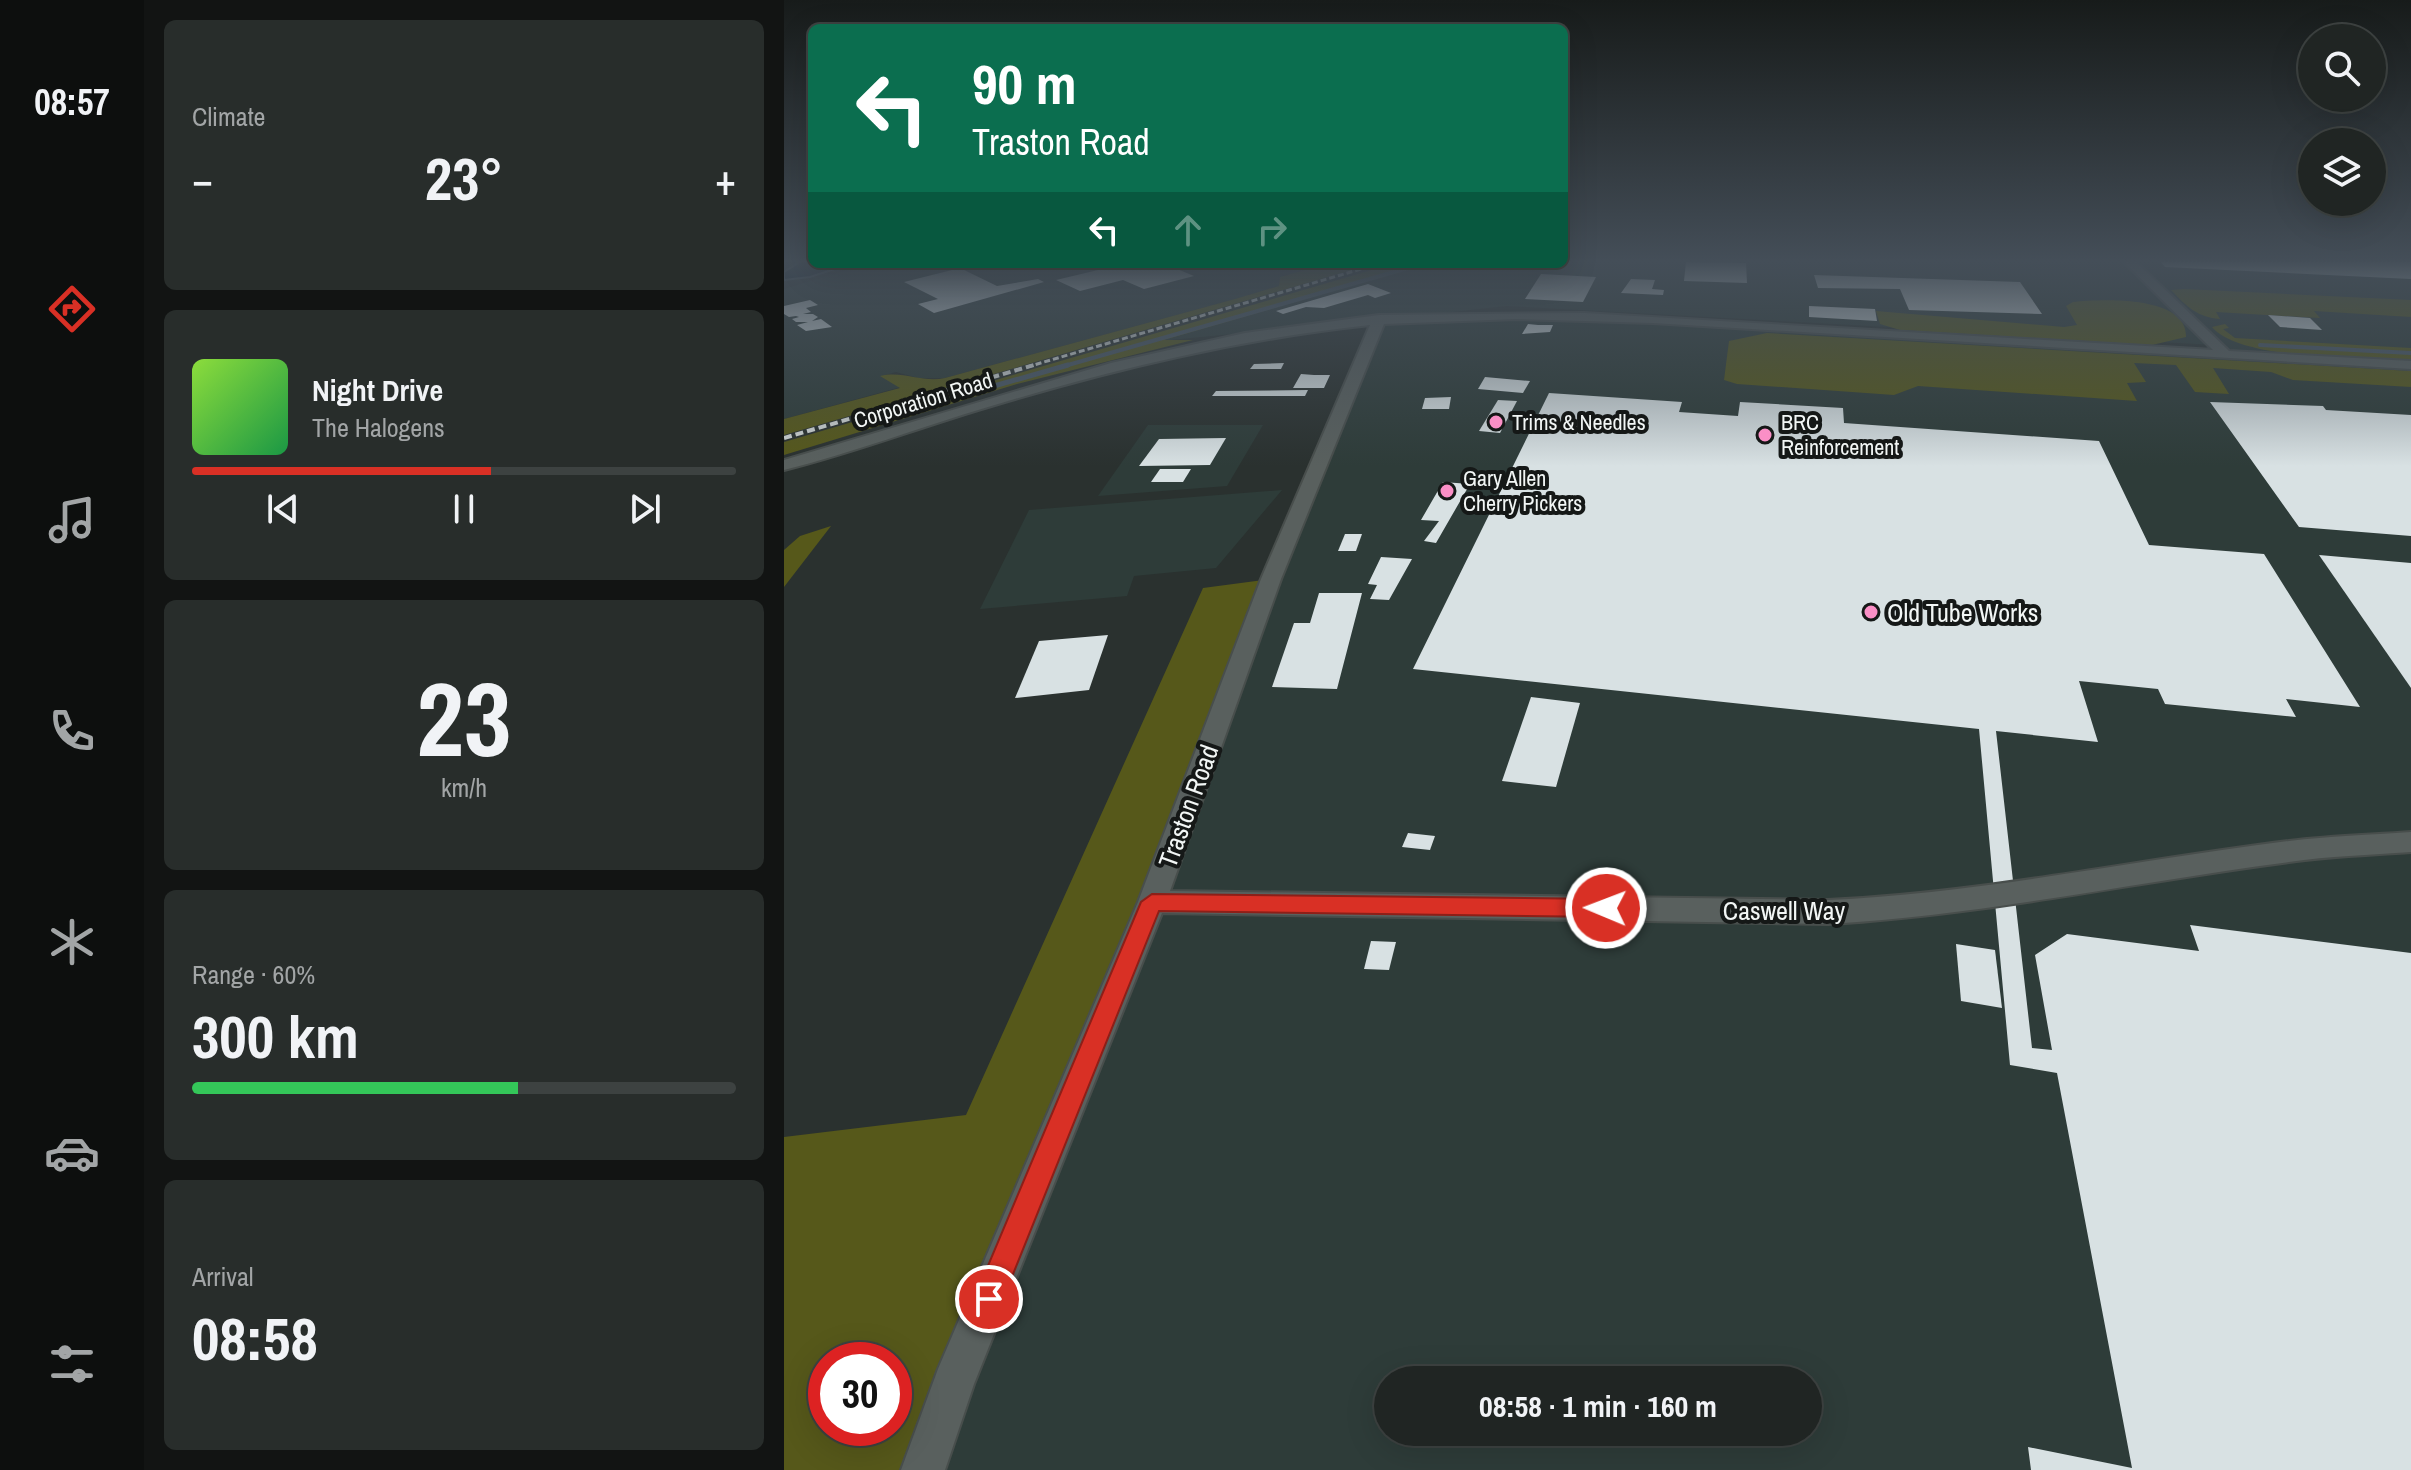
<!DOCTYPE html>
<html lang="en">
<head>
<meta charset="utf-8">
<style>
	body { margin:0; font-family:"Archivo Narrow",sans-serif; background:#282d2b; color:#f1f3f6; height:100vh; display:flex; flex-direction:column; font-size:30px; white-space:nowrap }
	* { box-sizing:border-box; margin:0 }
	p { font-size:26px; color:#a2a5a6 }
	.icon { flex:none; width:44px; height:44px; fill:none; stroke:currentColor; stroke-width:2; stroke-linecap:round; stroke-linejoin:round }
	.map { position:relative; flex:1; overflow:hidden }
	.details { display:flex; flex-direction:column; gap:20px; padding:20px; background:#121413; width:640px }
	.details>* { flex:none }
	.guide { position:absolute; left:24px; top:24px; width:760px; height:244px; border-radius:12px; box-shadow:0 8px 32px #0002,0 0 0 2px #3d4241; background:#0b6e4f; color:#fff; overflow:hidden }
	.controls { position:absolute; left:1514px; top:24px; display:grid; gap:16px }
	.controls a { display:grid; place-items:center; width:88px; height:88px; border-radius:50%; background:#202523; box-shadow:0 8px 32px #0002,0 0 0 2px #3d4241; font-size:40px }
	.speed { position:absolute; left:24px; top:1342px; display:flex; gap:16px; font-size:40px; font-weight:700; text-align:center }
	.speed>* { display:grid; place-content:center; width:104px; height:104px; border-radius:50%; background:#202523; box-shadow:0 8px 32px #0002,0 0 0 2px #3d4241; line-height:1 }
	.speed .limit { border:12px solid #d22; background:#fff; color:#111 }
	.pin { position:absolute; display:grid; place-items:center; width:68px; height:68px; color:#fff; margin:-34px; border:4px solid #fff; border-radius:50%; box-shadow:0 2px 8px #0007 }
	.me { position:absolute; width:88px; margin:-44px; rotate:271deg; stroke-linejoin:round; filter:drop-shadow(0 0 6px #0008) }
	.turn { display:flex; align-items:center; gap:28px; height:168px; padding:0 32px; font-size:36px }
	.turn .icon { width:104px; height:104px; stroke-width:2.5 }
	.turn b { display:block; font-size:56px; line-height:68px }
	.lanes { display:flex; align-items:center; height:76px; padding:0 32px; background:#0003; justify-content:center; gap:40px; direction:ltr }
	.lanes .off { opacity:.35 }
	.big { font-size:60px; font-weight:700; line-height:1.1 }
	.details .card { flex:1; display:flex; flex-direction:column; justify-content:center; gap:12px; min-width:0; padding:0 28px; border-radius:12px; background:#282d2b }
	.details .dial { align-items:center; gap:0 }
	.dial b { font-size:104px; line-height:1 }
	.song { display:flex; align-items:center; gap:24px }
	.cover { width:96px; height:96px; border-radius:12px; background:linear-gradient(135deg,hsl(90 70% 55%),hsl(140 70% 35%)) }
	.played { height:8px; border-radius:4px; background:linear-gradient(90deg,#d93025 55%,#3d4241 55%) }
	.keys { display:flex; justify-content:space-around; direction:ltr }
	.heat { display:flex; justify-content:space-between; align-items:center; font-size:44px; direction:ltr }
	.charge { height:12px; border-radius:6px; background:linear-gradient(90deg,#34c759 60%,#3d4241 0) }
	.trip { position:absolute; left:590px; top:1366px; width:448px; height:80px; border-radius:40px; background:#202523; box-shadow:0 8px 32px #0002,0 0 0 2px #3d4241; font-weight:700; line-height:80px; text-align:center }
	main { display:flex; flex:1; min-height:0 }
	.menu { display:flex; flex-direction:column; width:144px; justify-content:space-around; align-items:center; background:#0d0f0e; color:#a2a5a6 }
	.menu .icon { width:56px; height:56px }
	.menu .on { color:#d93025 }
	.menu b { font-size:36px; color:#f1f3f6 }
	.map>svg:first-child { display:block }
	.built { fill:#2e3c39; fill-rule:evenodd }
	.green { fill:#56581a; fill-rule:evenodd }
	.water { fill:#001528; stroke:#495866; stroke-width:2 }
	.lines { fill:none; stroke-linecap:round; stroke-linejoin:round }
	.stream-far1 { stroke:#495866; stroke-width:4 }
	.stream { stroke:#495866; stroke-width:5 }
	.building { fill:#d8e1e3 }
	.minor-casing { stroke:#484e4c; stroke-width:4 }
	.minor { fill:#59605e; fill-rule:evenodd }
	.rail-far1 { stroke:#d1d6d5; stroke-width:3; stroke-dasharray:6 3; stroke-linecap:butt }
	.rail { stroke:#d1d6d5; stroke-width:4; stroke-dasharray:8 4; stroke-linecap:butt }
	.route { fill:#d93025; stroke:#8d1f18; stroke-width:2 }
	.poi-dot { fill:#fa8fc6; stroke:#151817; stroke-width:3 }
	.labels { text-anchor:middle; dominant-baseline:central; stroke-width:8; stroke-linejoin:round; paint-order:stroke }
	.far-street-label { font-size:22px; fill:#f2f6f5; stroke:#151817 }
	.far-poi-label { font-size:22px; fill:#f2f6f5; stroke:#151817; text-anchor:start }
	.poi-label { font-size:26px; fill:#f2f6f5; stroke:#151817; text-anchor:start }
	.street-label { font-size:26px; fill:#f2f6f5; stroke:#151817 }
</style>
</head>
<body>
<main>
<nav class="menu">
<b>08:57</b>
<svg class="icon on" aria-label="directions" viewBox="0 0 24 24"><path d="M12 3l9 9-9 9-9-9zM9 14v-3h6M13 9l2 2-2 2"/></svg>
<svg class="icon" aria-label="music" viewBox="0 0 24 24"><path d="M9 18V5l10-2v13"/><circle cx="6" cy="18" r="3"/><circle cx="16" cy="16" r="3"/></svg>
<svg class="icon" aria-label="phone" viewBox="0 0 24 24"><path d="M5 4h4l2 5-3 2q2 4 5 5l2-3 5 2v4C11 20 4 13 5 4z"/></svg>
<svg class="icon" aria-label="climate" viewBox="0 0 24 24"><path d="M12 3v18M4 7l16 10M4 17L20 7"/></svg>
<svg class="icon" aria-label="car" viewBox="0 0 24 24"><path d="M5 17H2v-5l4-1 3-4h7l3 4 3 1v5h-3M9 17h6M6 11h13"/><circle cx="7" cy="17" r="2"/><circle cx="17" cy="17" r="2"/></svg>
<svg class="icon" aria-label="filters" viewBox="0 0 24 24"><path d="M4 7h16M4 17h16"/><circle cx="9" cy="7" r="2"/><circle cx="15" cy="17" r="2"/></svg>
</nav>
<section class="details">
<div class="card"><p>Climate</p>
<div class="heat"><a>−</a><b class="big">23°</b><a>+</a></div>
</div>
<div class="card">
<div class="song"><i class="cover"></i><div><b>Night Drive</b><p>The Halogens</p></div></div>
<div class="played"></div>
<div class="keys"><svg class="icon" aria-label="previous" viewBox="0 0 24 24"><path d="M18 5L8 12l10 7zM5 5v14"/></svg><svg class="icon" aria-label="pause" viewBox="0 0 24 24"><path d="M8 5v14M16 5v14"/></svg><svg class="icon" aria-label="next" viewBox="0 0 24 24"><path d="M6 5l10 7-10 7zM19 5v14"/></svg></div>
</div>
<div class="card dial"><b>23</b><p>km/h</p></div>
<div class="card"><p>Range · 60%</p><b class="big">300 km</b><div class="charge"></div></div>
<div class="card"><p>Arrival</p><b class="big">08:58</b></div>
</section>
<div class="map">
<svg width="1627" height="1470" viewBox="0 0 1627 1470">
	<rect width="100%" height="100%" fill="#2a312f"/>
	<!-- built -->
	<g class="built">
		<path d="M780,260h557l75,68 -69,-68h284v1210h-1488l454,-1150 -217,21 266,-77h138zM722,306l708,39 9,9 -643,-38 -145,-2zM604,1380h420v52h-420z"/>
		<path d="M83,264h459l-46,13 -1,9 -44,13 -290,79h-27l-22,-6 -14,4 19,11 -117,32v-130z"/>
		<path d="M364,425h115l-36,61 -129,10z"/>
		<path d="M498,490l-66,78 -82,8 -7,20 -147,13 49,-99z"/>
	</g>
	<!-- green -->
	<g class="green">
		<path d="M542,264h46l-588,171v-16l116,-31 -20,-12c23,-6 42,7 65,2l290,-79 44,-13 1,-9z"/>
		<path d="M608,264h34l-262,76h29l-176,44 -233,71v-13z"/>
		<path d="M1400,289l227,11v17l-97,-6 6,7 -104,-6 4,7c-23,-2 -33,-12 -49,-29z"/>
		<path d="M1289,302c28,-3 115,-7 113,35l-34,8 -252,-15 -20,-6 -4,-13 188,16 13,-2 -11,-19z"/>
		<path d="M1441,324l4,4 -6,1 12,9 176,10v12c-45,-2 -170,1 -199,-33z"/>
		<path d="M983,333l644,38v16l-118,-7 -22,-8 -58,-4 16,26 -34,-2 -19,-27 -42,-2 12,19 -19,1 10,18 -219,-15 -24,9 -157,-11 -13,-4 5,-39z"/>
		<path d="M47,526l-47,61v-37l16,-14z"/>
		<path d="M487,579l-348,891h-139v-333l182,-22 237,-527zM42,1360h68v68h-68z"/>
	</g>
	<!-- water -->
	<path class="water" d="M19,260h9v4h38l-40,13 -26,3v-8z"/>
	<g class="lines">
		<!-- stream-far1 -->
		<g class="stream-far1">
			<path d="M1476,345l151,8"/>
			<path d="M277,367l361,-103"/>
		</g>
		<!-- stream -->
		<path class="stream" d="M168,398l116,-33"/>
	</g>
	<!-- building -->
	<g class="building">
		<path d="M1375,260h252v19l-246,-12z"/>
		<path d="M902,262l60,1 1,20 -63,-2z"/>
		<path d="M318,264h63l29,12 -50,13 -21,-9 -43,11 -24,-11 42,-10 -7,-3z"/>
		<path d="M176,268l37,18 41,-7 6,3 -110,31 -16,-9 20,-5 -34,-17z"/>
		<path d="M757,274l55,3 -13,25 -58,-3z"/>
		<path d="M1030,275l206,7 22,32 -133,-4 -9,-21 -82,-1z"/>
		<path d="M847,279l24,1 -3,9 12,1 -1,5 -42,-2z"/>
		<path d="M584,284l23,9 -16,5 -7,-3 -44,13 -18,-1 -23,7 -7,-3z"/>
		<path d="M26,300l8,5 -12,3 5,4 -8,2h10l5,3 -6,4 9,-2 11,8 -26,4 -9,-6 11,-3h-12l-4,-3 7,-2 -3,-1 -7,1 -5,-3v-8z"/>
		<path d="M1025,306l66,3 2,12 -68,-4z"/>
		<path d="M1484,315l42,3 12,12 -42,-3z"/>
		<path d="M744,324l10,1h15l-3,7 -28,2z"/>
		<path d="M500,363l-3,6h-31l4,-5z"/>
		<path d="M517,374l13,1h16l-6,13h-31z"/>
		<path d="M701,377l45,4 -7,12 -45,-4z"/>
		<path d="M524,390l-3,6h-93l4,-5z"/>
		<path d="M765,393l133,9 -3,10 59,4 2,-14 103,6 1,15 255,18 50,104 115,9 96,153 -74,-8 10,18 -131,-13 -7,-15 -79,-8 19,61 -102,-11 36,317 20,2 -17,-95 32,-21 132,17 -9,-26 221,28v517h-380l-3,-23 104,21 -75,-395 -47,-8 -31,-336 -566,-60z"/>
		<path d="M667,397l-2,12h-27l3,-11z"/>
		<path d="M714,400l19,1 -17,32 -21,-2z"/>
		<path d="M1426,402l113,4 3,4 85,5v121l-112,-9z"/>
		<path d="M442,438l-16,27 -71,1 20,-27z"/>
		<path d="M376,469h31l-8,13h-32z"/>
		<path d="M659,482l27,2 -34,59 -12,-2 15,-20 -18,-1z"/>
		<path d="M561,534h17l-6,17h-18z"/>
		<path d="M1535,555l92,8v125z"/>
		<path d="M597,557l31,2 -23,41 -19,-1 7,-14 -9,-1z"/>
		<path d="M535,593h43l-25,96 -65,-2 22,-64h16z"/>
		<path d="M324,635l-19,55 -74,8 24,-57z"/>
		<path d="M747,697l49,6 -24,84 -54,-6z"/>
		<path d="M624,833l27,3 -5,14 -28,-3z"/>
		<path d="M587,941l25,1 -7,28 -25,-1z"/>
		<path d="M1172,944l39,6 7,58 -41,-7z"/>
	</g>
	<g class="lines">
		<defs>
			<path id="minor" d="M1338,260h12l95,91 182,10v8l-758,-46 -137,-4 -132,5 -103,255 -111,312 658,9c155,-7 307,-40 461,-59 40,-5 81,-6 122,-9v20c-41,3 -82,4 -122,10 -154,20 -306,53 -461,62l-666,-11 -188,471 -29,86h-44l37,-101 200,-467 123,-323 109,-254c-131,14 -256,44 -382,82 -68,20 -135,46 -204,63v-10l327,-97 134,-30 134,-18 205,-2 629,37z"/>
		</defs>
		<!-- minor casing -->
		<use href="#minor" class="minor-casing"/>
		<!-- minor -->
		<use href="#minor" class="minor"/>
		<!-- rail-far1 -->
		<path class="rail-far1" d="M243,367l351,-103"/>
		<!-- rail -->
		<path class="rail" d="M0,438l250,-73"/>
	</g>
	<!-- sky -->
	<linearGradient id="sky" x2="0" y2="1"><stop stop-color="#171b1a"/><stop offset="0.56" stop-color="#444e58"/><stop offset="1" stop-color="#444e58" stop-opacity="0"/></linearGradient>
	<rect width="1627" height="466" fill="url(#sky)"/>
	<!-- route -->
	<path class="route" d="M368,894l454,5 8,3 3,6 -3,6 -8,3 -447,-6 -160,398 -10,5 -11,-5 -4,-10 167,-397z"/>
	<!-- markers -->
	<g class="poi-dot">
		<circle cx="712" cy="422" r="8"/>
		<circle cx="981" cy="435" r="8"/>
		<circle cx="663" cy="491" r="8"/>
		<circle cx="1087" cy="612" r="8"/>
	</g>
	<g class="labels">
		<!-- far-street labels -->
		<g class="far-street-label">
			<text transform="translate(139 400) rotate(-17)">Corporation Road</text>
		</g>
		<!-- far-poi labels -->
		<g class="far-poi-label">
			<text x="728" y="422">Trims &amp; Needles</text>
			<text x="997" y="422">BRC<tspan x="997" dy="25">Reinforcement</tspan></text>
			<text x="679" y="478">Gary Allen<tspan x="679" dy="25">Cherry Pickers</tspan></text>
		</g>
		<!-- poi labels -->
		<g class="poi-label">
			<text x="1103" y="612">Old Tube Works</text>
		</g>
		<!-- street labels -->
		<g class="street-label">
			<text transform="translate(404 806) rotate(-70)">Traston Road</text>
			<text x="1000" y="910">Caswell Way</text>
		</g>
	</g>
</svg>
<div class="controls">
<a><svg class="icon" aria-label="search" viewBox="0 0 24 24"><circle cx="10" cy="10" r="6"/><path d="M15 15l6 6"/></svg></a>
<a><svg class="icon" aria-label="layers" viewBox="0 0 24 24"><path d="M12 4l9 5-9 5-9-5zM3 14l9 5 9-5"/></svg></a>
</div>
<div class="speed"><div class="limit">30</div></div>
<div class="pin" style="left:205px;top:1299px;background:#d93025"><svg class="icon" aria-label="arrive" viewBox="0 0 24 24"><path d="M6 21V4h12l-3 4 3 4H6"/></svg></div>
<svg class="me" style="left:822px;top:908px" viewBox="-20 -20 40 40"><circle r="17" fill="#d93025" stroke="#fff" stroke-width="3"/><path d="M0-11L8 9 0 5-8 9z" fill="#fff"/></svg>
<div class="trip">08:58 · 1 min · 160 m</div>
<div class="guide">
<div class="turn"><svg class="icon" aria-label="left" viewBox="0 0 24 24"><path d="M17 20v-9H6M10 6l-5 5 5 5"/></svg><div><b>90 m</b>Traston Road</div></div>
<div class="lanes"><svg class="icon" aria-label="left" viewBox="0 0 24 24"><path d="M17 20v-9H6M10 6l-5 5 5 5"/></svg><svg class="icon off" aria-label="ahead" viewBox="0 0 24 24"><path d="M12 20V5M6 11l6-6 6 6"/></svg><svg class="icon off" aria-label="right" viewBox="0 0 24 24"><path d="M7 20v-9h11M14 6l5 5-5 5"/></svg></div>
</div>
</div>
</main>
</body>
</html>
